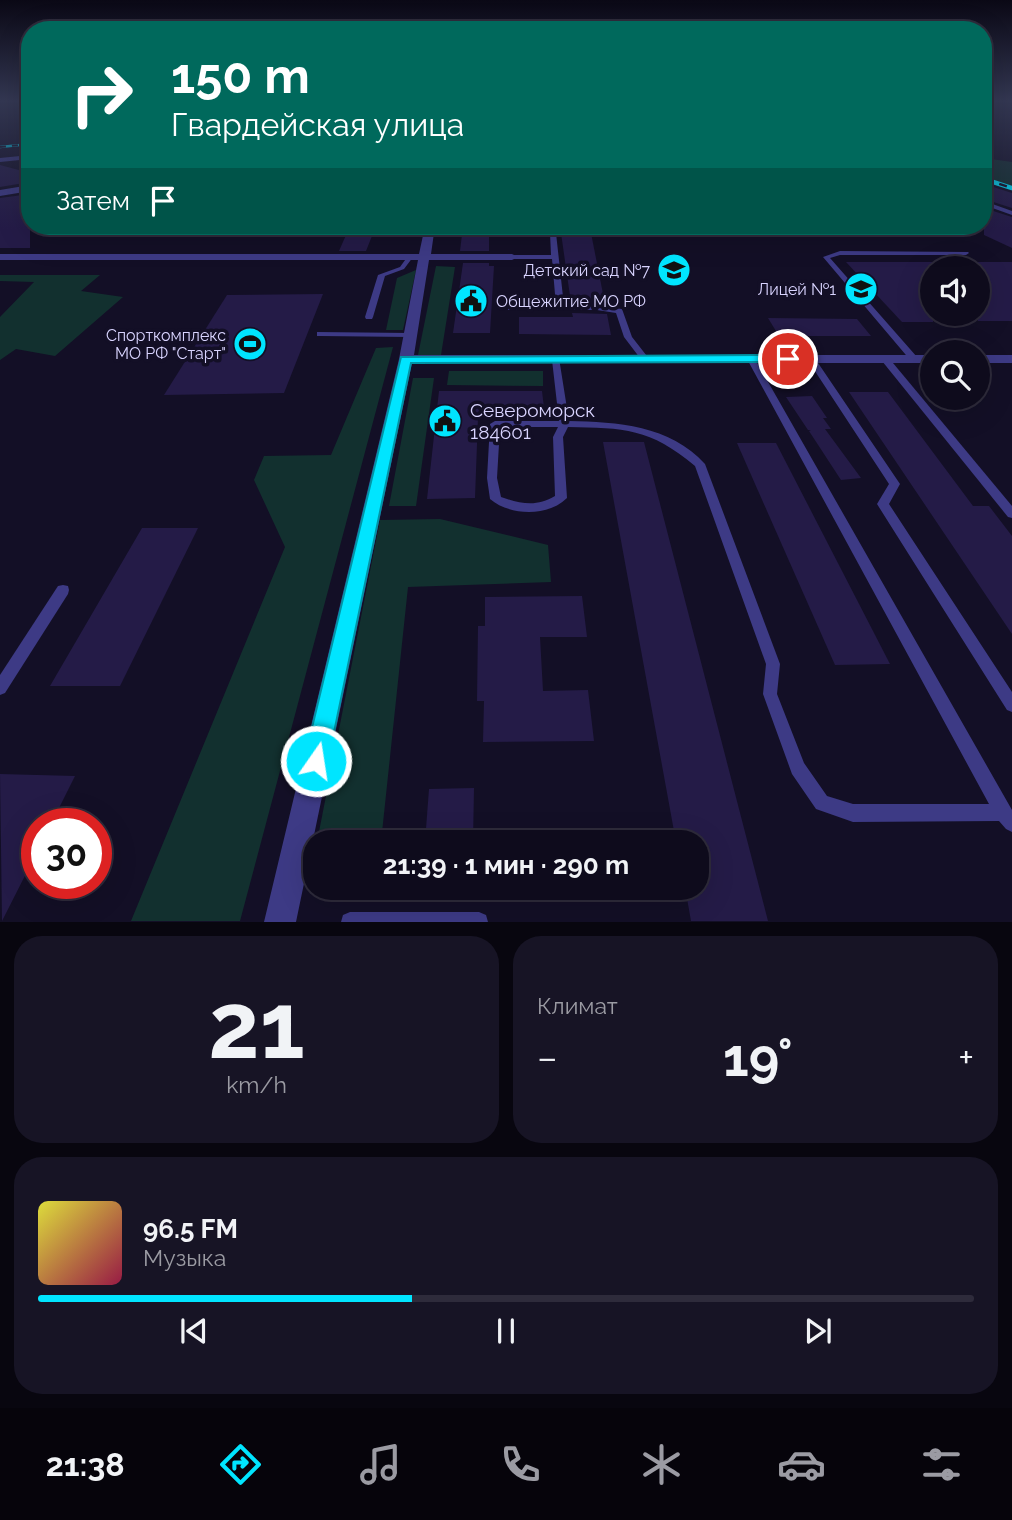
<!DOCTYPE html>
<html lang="ru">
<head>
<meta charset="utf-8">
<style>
	body { margin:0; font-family:Raleway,sans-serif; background:#171425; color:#f1f3f6; height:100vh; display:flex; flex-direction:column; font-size:26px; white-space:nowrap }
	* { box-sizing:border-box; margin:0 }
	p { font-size:23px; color:#9b9ba3 }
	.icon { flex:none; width:38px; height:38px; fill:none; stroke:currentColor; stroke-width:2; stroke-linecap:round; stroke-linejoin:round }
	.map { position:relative; height:922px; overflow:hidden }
	.panel { display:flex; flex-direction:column; gap:14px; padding:14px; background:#08060f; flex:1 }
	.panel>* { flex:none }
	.guide { position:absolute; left:21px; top:21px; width:971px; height:214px; border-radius:28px; box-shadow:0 7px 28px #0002,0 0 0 2px #2e2b3b; background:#00695c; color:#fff; overflow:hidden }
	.tools { position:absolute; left:920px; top:256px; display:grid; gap:14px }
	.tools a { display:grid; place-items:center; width:70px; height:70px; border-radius:50%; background:#0e0b1c; box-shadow:0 7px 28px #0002,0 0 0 2px #2e2b3b; font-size:35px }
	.speed { position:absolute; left:21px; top:808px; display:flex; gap:14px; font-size:35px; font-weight:700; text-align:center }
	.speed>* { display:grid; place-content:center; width:91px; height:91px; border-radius:50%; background:#0e0b1c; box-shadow:0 7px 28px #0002,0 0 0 2px #2e2b3b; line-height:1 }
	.speed .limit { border:10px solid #d22; background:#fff; color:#111 }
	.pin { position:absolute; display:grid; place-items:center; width:60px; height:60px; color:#fff; margin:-30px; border:4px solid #fff; border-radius:50%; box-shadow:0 2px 7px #0007 }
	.me { position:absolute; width:77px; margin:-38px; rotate:13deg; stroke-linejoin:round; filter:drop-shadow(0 0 5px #0008) }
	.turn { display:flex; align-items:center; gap:24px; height:147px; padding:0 35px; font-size:32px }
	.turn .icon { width:91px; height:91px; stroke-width:2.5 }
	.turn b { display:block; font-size:49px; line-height:60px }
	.then { display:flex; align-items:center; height:66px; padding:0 35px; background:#0003; gap:14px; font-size:26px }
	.big { font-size:52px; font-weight:700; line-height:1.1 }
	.panel .card { flex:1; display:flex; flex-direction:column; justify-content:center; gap:10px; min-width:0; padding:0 24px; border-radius:28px; background:#171425 }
	.panel .dial { align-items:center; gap:0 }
	.dial b { font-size:91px; line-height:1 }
	.song { display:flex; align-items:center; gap:21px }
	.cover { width:84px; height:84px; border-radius:10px; background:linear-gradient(135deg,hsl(60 70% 55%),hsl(340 70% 35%)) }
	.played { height:7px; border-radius:4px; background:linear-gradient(90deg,#00e5ff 40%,#2e2b3b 40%) }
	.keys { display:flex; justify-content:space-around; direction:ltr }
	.heat { display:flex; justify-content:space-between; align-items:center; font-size:38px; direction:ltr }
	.panel .tiles { flex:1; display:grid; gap:14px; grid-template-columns:1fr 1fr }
	.card:last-child { grid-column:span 2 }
	.trip { position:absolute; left:303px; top:830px; width:406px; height:70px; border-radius:28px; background:#0e0b1c; box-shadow:0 7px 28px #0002,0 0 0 2px #2e2b3b; font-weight:700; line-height:70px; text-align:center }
	.tabs { display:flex; height:112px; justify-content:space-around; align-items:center; background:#06040b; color:#9b9ba3 }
	.tabs .icon { width:49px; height:49px }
	.tabs .selected { color:#00e5ff }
	.tabs b { font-size:32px; color:#f1f3f6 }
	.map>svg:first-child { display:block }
	.green { fill:#12302f }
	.building { fill:#241b47 }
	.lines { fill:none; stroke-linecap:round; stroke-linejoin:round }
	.lane { fill:#3d3a85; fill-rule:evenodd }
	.street { fill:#3d3a85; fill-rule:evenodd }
	.rail-far1-casing { stroke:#00e5ff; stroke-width:2.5 }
	.rail-casing { stroke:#00e5ff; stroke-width:4.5 }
	.rail-far1 { stroke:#130f26; stroke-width:2; stroke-dasharray:6; stroke-linecap:butt }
	.rail { stroke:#130f26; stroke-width:2.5; stroke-dasharray:8; stroke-linecap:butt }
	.route { fill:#00e5ff; stroke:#0095a6; stroke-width:2 }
	.labels { text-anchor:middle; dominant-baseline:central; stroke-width:7; stroke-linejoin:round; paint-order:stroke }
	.far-poi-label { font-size:16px; fill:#d9d4ff; stroke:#130f26; text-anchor:end }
	.poi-label { font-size:19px; fill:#d9d4ff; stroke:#130f26; text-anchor:start }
</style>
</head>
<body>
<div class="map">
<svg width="1012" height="922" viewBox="0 0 1012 922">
	<rect width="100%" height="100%" fill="#130f26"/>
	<!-- green -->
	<g class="green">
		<path d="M984,158l28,4v24l-28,-9z"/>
		<path d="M436,266l19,1 -14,88h-23z"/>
		<path d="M416,270l-13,60h-17l11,-52z"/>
		<path d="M0,275h100l-19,16 42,6 -68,59 -39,-7 -16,11v-43l34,-35 -34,-1z"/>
		<path d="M393,347l-153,574h-109l154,-374 -31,-67 10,-24 67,-1 45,-107z"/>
		<path d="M449,371h94v15l-96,-1z"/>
		<path d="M413,378h21l-18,128h-27z"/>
		<path d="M440,519l108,26 3,37 -143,5 -27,255h-64l63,-322z"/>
	</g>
	<!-- building -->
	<g class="building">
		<path d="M0,165l30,8v9l-30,5z"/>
		<path d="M984,184l28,9v15l-28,-9z"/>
		<path d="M30,194v54h-30v-50z"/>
		<path d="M984,208l28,9v31l-28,-13z"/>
		<path d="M350,226h26l-10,25h-27z"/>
		<path d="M463,226h26v25h-29z"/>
		<path d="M561,233h30l14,71 -34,-1z"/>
		<path d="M846,262h87v60h-31z"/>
		<rect x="978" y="262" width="34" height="59"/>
		<path d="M463,263h26v3h5l-4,67h-37z"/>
		<path d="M323,294l-39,99 -120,2 63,-100z"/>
		<path d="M572,313l35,1 4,21 -92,-1v-17h54z"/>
		<path d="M768,318l89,1 14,17h-92z"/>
		<path d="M439,391h103l3,25 -67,1 -3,81 -48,1z"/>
		<path d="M849,392h39l85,114h16l23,30v98z"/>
		<path d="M812,396l15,22h-4l8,11h-6l36,49 -20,2 -32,-49 2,-1h-3l-22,-33z"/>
		<path d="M603,442h41l124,479h-77l-6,-34h11v-45h-20z"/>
		<path d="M737,443h39l114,221 -55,1z"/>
		<path d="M142,528h56l-78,158h-70z"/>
		<path d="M582,596l5,41h-47l3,54 45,-1 6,51 -111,1 1,-41h-7l1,-75h7v-29z"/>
		<path d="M0,774l75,2 -24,48h-14v28l-35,69z"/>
		<path d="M474,788l-1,54h-48l4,-53z"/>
	</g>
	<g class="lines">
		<!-- lane -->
		<g class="lane">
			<path d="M984,201l28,10v4l-28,-10z"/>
			<path d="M544,226h51l-3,2 -38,2 2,3 8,73h33l25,3 10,28 18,23 -1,2h-6l-19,-25 -8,-24 -19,-3h-89v-4h48l-4,-47h-40l-3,-2 3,-2h39l-1,-22z"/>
			<path d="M840,251l128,1 1,1 -3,2h-126l-10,3 87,99v4h-6l-88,-104z"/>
			<path d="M408,256l5,1 -9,12 -19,7 -12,41 -1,2h-6l-1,-2 13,-42 22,-8z"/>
			<path d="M317,332l93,1 4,2 -4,2 -90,-1h-3z"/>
			<path d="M751,356l4,3 257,451v22l-6,-3 -7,-8 -146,1 -37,-13 -24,-35 -29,-80 3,-30 -71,-198c-45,-38 -71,-38 -127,-39l-5,10 4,61c-19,19 -57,18 -77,1l-3,-21 3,-54 5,-3h64l-7,-61 4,-3 3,1 10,63c48,1 101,4 136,43l75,200 -3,30 27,69 23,33 26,8h136l-242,-445zM500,427h58l-5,10 2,59c-18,11 -34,8 -54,1l-4,-19z"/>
			<path d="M811,356l3,1 86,127 -11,20 123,188v20l-5,-2 -130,-206 12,-20 -82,-125z"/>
			<path d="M885,356l3,1 124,149v12l-4,-1 -126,-156v-4z"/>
			<path d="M63,585l5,1 1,4 -1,4 -63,99 -5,2v-20l58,-89z"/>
			<path d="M350,912h129l7,3 2,7h-147l2,-7z"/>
		</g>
		<!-- street -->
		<g class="street">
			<path d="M30,155v4l-30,3v-4z"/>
			<path d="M30,185v6l-30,5v-6z"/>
			<path d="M425,226h10l-4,28h81l6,3 -6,3h-83l-15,95h519v8h-521l-116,559h-32l135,-563 19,-99h-418v-6h419z"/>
			<rect x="978" y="355" width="34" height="8"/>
		</g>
		<defs>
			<path id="rail-far1" d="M0,147l30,-3"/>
			<path id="rail" d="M984,179l28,9"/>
		</defs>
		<!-- rail-far1 casing -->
		<use href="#rail-far1" class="rail-far1-casing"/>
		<!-- rail casing -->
		<use href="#rail" class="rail-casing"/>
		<!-- rail-far1 -->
		<use href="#rail-far1" class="rail-far1"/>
		<!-- rail -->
		<use href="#rail" class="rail"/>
	</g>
	<!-- sky -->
	<linearGradient id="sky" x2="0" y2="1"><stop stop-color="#0a0815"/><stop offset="0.44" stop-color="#333752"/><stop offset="1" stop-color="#333752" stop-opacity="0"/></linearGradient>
	<rect width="1012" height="229" fill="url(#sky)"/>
	<!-- route -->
	<path class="route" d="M788,355l6,4 -2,3 -381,1 -83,398 -3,8 -9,4 -8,-4 -4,-8 97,-404z"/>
	<!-- icons -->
	<defs>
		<symbol id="school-disc" viewBox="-11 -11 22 22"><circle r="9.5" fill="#00e5ff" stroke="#130f26"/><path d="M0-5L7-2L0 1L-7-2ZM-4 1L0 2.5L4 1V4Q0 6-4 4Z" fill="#111"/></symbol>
		<symbol id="civic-disc" viewBox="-11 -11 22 22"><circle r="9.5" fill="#00e5ff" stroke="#130f26"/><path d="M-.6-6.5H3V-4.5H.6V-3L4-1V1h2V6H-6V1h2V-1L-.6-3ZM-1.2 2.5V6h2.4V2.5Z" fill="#111"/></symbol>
		<symbol id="stadium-disc" viewBox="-11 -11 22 22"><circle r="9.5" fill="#00e5ff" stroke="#130f26"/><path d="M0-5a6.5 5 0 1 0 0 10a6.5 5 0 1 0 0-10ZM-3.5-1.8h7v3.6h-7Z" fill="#111"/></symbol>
	</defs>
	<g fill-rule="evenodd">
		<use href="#school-disc" x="655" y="251" width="38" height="38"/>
		<use href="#school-disc" x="842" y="270" width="38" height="38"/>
		<use href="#civic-disc" x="452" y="282" width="38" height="38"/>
		<use href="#stadium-disc" x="231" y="325" width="38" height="38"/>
		<use href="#civic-disc" x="426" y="402" width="38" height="38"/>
	</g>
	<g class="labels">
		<!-- far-poi labels -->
		<g class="far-poi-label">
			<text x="650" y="270">Детский сад №7</text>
			<text x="836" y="289">Лицей №1</text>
			<text x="496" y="301" text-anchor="start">Общежитие МО РФ</text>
			<text x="226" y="335">Спорткомплекс<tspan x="226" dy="18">МО РФ "Старт"</tspan></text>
		</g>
		<!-- poi labels -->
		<g class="poi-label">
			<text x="470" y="410">Североморск<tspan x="470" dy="22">184601</tspan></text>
		</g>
	</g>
</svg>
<div class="tools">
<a><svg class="icon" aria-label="sound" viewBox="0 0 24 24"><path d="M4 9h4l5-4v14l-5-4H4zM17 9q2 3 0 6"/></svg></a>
<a><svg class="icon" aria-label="search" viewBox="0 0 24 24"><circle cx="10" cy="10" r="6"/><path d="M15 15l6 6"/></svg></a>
</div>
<div class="speed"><div class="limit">30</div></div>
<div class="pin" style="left:788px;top:359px;background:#d93025"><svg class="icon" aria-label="arrive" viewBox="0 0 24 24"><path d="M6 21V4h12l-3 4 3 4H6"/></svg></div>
<svg class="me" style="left:316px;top:761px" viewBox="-20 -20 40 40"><circle r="17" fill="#00e5ff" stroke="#fff" stroke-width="3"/><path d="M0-11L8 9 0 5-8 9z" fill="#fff"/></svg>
<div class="trip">21:39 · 1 мин · 290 m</div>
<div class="guide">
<div class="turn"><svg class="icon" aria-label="right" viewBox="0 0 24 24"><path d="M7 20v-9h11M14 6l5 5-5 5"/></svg><div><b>150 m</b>Гвардейская улица</div></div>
<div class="then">Затем<svg class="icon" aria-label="arrive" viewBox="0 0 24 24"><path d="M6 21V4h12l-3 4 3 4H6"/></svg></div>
</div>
</div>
<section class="panel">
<div class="tiles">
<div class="card dial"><b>21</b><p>km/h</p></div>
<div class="card"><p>Климат</p>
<div class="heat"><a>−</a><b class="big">19°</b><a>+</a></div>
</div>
<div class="card">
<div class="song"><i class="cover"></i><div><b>96.5 FM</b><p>Музыка</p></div></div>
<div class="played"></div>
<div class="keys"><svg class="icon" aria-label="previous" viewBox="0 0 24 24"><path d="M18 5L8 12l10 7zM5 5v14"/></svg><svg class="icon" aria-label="pause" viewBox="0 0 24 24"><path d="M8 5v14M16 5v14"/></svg><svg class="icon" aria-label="next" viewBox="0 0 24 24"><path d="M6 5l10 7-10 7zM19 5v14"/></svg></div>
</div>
</div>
</section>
<nav class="tabs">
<b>21:38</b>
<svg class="icon selected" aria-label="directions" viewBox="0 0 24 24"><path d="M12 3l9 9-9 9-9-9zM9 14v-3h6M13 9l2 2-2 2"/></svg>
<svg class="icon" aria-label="music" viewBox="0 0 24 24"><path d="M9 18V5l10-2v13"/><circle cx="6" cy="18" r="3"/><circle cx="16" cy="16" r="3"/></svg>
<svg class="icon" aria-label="phone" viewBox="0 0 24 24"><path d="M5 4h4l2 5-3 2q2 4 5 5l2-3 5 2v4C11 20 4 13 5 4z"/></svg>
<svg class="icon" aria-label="climate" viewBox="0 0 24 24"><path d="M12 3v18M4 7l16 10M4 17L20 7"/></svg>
<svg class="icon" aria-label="car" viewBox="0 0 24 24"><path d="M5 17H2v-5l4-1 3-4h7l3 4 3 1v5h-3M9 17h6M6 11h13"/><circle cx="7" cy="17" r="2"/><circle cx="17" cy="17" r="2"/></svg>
<svg class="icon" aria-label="filters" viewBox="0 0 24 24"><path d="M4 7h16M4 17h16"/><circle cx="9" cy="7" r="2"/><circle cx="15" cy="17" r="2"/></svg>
</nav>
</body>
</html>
